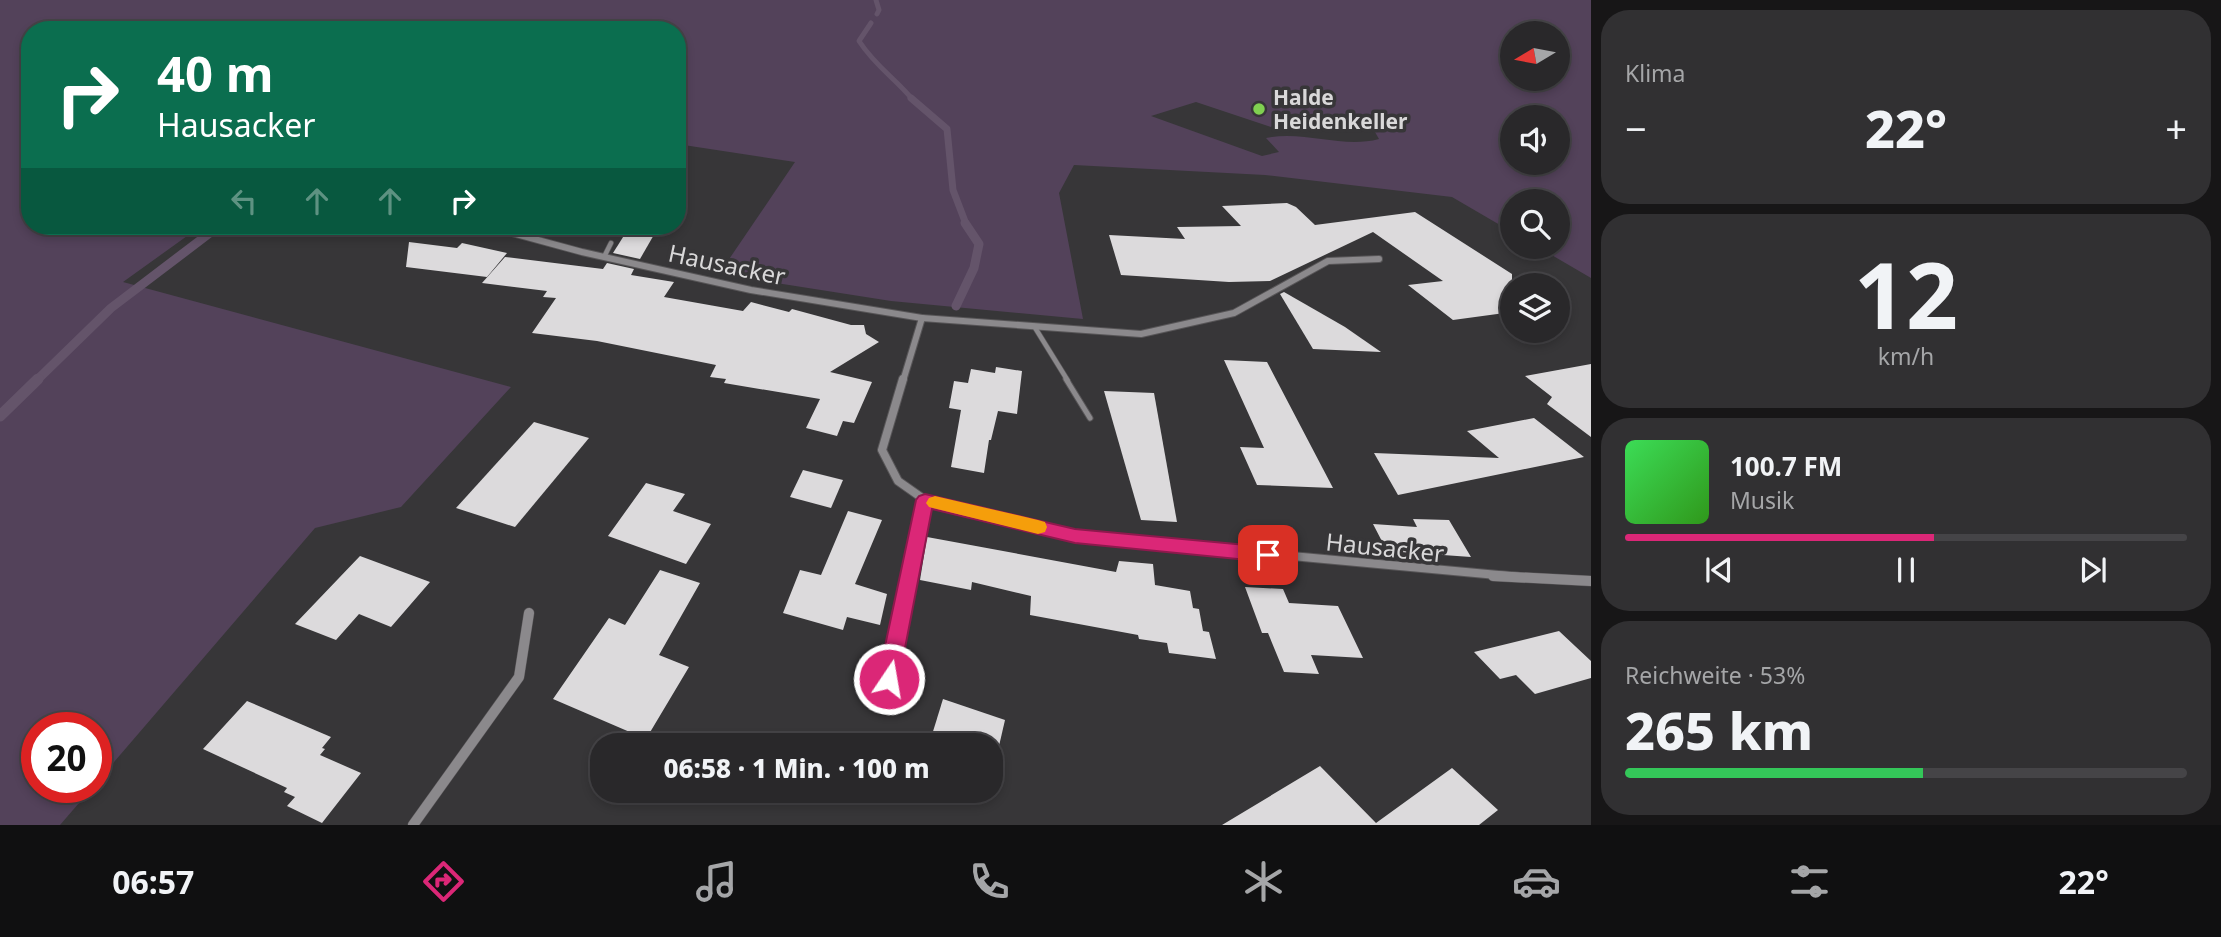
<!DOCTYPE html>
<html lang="de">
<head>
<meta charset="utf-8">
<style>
	body { margin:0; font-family:"Noto Sans",sans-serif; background:#313032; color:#f1f3f6; height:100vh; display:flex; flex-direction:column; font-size:26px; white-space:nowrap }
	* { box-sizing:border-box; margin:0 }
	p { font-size:23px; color:#a5a6a8 }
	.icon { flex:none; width:38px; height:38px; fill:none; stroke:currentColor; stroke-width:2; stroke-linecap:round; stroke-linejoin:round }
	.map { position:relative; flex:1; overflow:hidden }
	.sheet { display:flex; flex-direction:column; gap:10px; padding:10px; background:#171617; width:630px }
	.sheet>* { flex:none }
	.banner { position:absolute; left:21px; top:21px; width:665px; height:214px; border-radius:28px; box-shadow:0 4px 10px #0003,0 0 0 2px #454447; background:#0b6e4f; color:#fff; overflow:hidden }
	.needle { width:46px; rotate:260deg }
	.buttons { position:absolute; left:1500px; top:21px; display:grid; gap:14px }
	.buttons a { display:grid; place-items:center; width:70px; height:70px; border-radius:50%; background:#29282a; box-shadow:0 4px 10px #0003,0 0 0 2px #454447; font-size:35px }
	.speed { position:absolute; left:21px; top:712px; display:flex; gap:14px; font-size:35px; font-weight:700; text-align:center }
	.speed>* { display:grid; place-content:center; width:91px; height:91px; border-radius:50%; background:#29282a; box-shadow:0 4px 10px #0003,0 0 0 2px #454447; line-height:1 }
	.speed .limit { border:10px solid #d22; background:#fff; color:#111 }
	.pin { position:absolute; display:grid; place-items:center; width:60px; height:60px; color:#fff; margin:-30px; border-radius:14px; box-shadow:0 4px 10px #0006 }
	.me { position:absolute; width:77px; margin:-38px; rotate:12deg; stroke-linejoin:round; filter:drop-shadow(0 0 5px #0008) }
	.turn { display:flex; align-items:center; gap:24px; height:147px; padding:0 21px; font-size:32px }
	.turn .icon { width:91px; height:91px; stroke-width:2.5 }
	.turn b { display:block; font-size:49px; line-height:60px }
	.lanes { display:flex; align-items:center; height:66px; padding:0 21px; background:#0003; justify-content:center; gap:35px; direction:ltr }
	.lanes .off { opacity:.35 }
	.big { font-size:52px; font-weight:800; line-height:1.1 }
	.sheet .widget { flex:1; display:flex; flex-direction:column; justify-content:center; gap:10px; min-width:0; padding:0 24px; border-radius:28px; background:#313032 }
	.sheet .dial { align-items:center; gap:0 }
	.dial b { font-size:91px; line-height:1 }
	.song { display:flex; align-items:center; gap:21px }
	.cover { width:84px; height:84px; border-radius:10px; background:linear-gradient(135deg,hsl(130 70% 55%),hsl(110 70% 35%)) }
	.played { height:7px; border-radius:4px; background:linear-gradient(90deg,#db2777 55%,#454447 55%) }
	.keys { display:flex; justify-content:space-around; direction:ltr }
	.heat { display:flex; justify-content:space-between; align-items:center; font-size:38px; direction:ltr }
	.charge { height:10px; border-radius:5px; background:linear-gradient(90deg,#34c759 53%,#454447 0) }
	.trip { position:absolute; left:590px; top:733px; width:413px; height:70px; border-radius:28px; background:#29282a; box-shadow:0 4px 10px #0003,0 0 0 2px #454447; font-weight:800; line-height:70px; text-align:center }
	.dock { display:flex; height:112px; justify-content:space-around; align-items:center; background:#101011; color:#a5a6a8 }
	.dock .icon { width:49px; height:49px }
	.dock .selected { color:#db2777 }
	.dock b { font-size:32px; color:#f1f3f6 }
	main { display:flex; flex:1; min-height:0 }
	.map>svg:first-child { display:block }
	.green { fill:#53425a; fill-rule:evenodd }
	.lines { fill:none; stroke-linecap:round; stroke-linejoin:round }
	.stream-far3 { stroke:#64546a; stroke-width:5 }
	.stream-far2 { stroke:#64546a; stroke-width:7 }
	.stream-far1 { stroke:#64546a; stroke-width:9 }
	.stream { stroke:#64546a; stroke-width:11 }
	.building { fill:#dcdadc }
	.service-far2-casing { stroke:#575557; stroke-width:6 }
	.service-far1-casing { stroke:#575557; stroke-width:7 }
	.service-casing { stroke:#575557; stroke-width:9 }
	.minor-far2-casing { stroke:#575557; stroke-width:8 }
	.minor-far1-casing { stroke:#575557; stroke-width:10 }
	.minor-casing { stroke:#575557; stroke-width:11 }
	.service-far2 { stroke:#8b898c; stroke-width:4.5 }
	.service-far1 { stroke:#8b898c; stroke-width:5 }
	.service { stroke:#8b898c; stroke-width:7 }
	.minor-far2 { stroke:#8b898c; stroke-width:6 }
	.minor-far1 { stroke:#8b898c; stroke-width:8 }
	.minor { stroke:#8b898c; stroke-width:10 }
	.route { fill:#db2777; stroke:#8e194d; stroke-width:2 }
	.slow { fill:#f59e0b }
	.poi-dot { fill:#80d051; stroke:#373638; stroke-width:2.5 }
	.labels { text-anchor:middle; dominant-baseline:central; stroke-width:7; stroke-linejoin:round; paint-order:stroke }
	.far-poi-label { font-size:21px; font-weight:bold; fill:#d9d8d9; stroke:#373638; text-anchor:start }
	.street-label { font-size:24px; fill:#d9d8d9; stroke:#373638 }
</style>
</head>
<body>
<main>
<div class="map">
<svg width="1591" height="825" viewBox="0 0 1591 825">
	<rect width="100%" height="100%" fill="#373638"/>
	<!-- green -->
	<path class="green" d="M0,0h1591v278l-53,-31h20v-46h-46v31l-60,-35 -187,-22 -191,-10 -15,28 24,126 -192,-18 -172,-27 76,-112 -118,-18v-114h-647v196h171l-78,56 388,105 -110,120 -86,21 -219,255v-55h-59v60h55l-32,37h-60zM1512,33h46v46h-46zM1196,102l75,25 14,-13 83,6 11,19c-37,10 -74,-9 -113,-1l13,14 -17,4 -111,-40zM1512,117h46v46h-46z"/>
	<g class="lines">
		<!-- stream-far3 -->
		<g class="stream-far3">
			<path d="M876,0l3,10 -2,4"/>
			<path d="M871,23l-12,18c17,26 35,36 54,59"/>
		</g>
		<!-- stream-far2 -->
		<path class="stream-far2" d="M911,98l36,31 6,61 13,34"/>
		<!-- stream-far1 -->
		<g class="stream-far1">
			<path d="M956,306l18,-38 5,-24 -14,-21"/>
			<path d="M36,381l75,-73 108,-82"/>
		</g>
		<!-- stream -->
		<path class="stream" d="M0,416l38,-37"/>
	</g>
	<!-- building -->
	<g class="building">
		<path d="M1287,203l9,4 19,18 100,-13 97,62v38l-59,8 -45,-35 35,-4 -70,-49 -103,49 -41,1 -108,-7 -12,-40 76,4 -8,-12 64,-1 -19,-20z"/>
		<path d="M630,226h29l-19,33 -27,-6z"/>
		<path d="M409,242l48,6 5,-5 45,10 -20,24 -81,-10z"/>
		<path d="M505,257l98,12 4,-6 27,6 -3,6 43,7 -10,15 79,14 8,-9 38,10 3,-3 59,16h13l2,9 13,8 -49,30 42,10 -18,41 -11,-2 -6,15 -31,-8 14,-29 -96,-16 2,-4 -16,-2 6,-12 -119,-24 -65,-8 24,-35 -13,-1 4,-6 -65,-8z"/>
		<path d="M1284,292l61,35 36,25 -68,-3 -33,-55z"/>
		<path d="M1224,360l43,2 66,126 -76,-3 -17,-38 24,1z"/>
		<path d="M1591,364v73l-44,-33 5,-7 -27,-21z"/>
		<path d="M996,367l26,4 -5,43 -19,-3 -7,29h-2l-5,33 -33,-6 10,-57 -12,-2 5,-27 14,2 3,-14 24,4z"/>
		<path d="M1104,391l50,2 23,129 -36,-2z"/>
		<path d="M1534,418l50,39 -186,38 -24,-42 125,5 -32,-27z"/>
		<path d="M534,422l55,16 -74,89 -59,-19z"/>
		<path d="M803,470l40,10 -12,28 -41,-11z"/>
		<path d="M646,483l39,11 -12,17 38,13 -25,40 -78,-28z"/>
		<path d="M848,511l34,9 -27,64 32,10 -7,31 -33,-8 -4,13 -60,-17 17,-43 21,5z"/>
		<path d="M1413,519l36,1 22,37 -84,-6 -14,-27 44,3z"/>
		<path d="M927,537l189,35 3,-11 34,3 2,21 35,6 3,17 6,1 4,22 6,1 7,27 -47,-6 -2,-10 -28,-4 -1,-4 -108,-20 1,-19 -59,-14 -1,8 -51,-10z"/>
		<path d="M360,556l70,26 -39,45 -32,-13 -23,26 -41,-16z"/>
		<path d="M660,570l40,13 -41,72 30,12 -43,72 -93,-40 56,-81 16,7z"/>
		<path d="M1245,587l38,2 6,14 49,3 25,52 -52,-3 8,19 -35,-2 -16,-39h-6z"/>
		<path d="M1559,631l32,30v17l-56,16 -19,-19 -16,4 -26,-27z"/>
		<path d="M943,699l62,21 -6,26h-49l-19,-8z"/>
		<path d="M247,701l84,36 -9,11 3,1 -5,6 41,18 -39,50 -35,-17 8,-9 -11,-5 3,-4 -84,-39z"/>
		<path d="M1320,766l56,57 76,-55 46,42 -19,15h-257z"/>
	</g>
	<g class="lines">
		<defs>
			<g id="service-far2">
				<path d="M604,257l7,-14"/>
				<path d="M1034,326l34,55"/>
			</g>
			<g id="service-far1">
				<path d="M1066,379l24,39"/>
				<path d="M909,578l16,-78"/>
			</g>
			<path id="service" d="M884,704l26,-128"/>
			<g id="minor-far2">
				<path d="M486,226l96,26 169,38 171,28 -19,63"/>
				<path d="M922,318l219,16 93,-21 94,-52 51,-2"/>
			</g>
			<path id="minor-far1" d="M903,379l-21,71 16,31 27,19 150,36 455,42"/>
			<g id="minor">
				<path d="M1493,576l98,5"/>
				<path d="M413,825l106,-148 10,-64"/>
			</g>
		</defs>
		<!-- service-far2 casing -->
		<use href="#service-far2" class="service-far2-casing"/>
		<!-- service-far1 casing -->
		<use href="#service-far1" class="service-far1-casing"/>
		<!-- service casing -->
		<use href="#service" class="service-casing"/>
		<!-- minor-far2 casing -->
		<use href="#minor-far2" class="minor-far2-casing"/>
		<!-- minor-far1 casing -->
		<use href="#minor-far1" class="minor-far1-casing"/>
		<!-- minor casing -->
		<use href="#minor" class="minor-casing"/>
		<!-- service-far2 -->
		<use href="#service-far2" class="service-far2"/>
		<!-- service-far1 -->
		<use href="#service-far1" class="service-far1"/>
		<!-- service -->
		<use href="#service" class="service"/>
		<!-- minor-far2 -->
		<use href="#minor-far2" class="minor-far2"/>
		<!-- minor-far1 -->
		<use href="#minor-far1" class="minor-far1"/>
		<!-- minor -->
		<use href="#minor" class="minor"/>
	</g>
	<!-- route -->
	<path class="route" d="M925,494l150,35 193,18 7,2 3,6 -3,5 -7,2 -193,-19 -143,-34 -33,170 -3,7 -7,2 -8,-2 -3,-7 38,-179 3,-4z"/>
	<!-- slow -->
	<path class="slow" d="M935,496l103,24 7,2 2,5 -2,5 -7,2 -109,-27 -3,-4 3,-5z"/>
	<!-- markers -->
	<circle class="poi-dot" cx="1259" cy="109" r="7"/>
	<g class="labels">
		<!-- far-poi labels -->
		<g class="far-poi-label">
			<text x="1273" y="97">Halde<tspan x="1273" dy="24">Heidenkeller</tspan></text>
		</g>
		<!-- street labels -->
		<g class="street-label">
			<text transform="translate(727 264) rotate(12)">Hausacker</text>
			<text transform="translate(1385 547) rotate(6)">Hausacker</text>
		</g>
	</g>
</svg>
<div class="buttons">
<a><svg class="needle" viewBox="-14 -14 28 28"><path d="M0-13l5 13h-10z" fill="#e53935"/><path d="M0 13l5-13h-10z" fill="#a5a6a8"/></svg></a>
<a><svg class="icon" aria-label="sound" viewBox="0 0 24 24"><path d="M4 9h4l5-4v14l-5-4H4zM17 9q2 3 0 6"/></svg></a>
<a><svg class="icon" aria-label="search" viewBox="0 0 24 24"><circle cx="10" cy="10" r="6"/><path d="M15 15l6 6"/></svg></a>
<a><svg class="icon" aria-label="layers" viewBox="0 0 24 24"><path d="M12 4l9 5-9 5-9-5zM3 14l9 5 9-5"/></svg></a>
</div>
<div class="speed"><div class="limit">20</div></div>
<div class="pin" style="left:1268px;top:555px;background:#d93025"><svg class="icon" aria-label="arrive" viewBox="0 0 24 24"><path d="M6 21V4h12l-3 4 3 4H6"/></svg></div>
<svg class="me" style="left:889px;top:679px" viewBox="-20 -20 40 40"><circle r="17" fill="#db2777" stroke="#fff" stroke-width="3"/><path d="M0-11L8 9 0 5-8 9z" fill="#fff"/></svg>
<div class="trip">06:58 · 1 Min. · 100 m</div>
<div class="banner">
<div class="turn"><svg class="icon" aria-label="right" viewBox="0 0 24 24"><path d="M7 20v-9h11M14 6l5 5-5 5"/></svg><div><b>40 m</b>Hausacker</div></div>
<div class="lanes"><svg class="icon off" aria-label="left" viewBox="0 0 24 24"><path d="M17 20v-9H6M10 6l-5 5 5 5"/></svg><svg class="icon off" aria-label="ahead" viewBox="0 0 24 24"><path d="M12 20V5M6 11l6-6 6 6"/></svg><svg class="icon off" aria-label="ahead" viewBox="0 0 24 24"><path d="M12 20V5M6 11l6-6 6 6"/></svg><svg class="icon" aria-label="right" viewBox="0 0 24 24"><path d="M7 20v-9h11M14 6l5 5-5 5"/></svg></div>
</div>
</div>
<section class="sheet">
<div class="widget"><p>Klima</p>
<div class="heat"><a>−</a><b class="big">22°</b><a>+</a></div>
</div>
<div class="widget dial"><b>12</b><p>km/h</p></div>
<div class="widget">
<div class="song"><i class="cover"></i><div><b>100.7 FM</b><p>Musik</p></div></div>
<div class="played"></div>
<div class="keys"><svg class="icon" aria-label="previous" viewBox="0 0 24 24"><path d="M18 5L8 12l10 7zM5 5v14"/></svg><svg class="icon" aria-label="pause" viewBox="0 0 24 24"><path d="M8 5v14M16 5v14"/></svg><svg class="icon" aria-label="next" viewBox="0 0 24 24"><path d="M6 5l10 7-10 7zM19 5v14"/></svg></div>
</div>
<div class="widget"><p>Reichweite · 53%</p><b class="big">265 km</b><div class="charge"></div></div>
</section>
</main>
<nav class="dock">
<b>06:57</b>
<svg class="icon selected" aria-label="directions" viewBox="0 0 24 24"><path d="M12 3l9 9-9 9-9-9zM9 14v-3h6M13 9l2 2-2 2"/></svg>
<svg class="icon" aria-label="music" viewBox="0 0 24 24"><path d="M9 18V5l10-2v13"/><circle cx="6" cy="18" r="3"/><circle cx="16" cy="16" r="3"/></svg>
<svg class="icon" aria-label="phone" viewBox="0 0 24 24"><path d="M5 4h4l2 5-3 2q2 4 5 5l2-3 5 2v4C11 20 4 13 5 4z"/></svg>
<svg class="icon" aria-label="climate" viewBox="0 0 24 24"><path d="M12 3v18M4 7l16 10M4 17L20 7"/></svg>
<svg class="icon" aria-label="car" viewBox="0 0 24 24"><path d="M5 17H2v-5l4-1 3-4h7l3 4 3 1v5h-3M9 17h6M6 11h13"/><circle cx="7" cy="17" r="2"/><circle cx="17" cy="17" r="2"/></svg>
<svg class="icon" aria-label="filters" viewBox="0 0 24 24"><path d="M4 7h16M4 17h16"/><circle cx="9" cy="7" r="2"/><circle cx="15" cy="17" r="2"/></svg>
<b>22°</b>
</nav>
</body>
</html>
